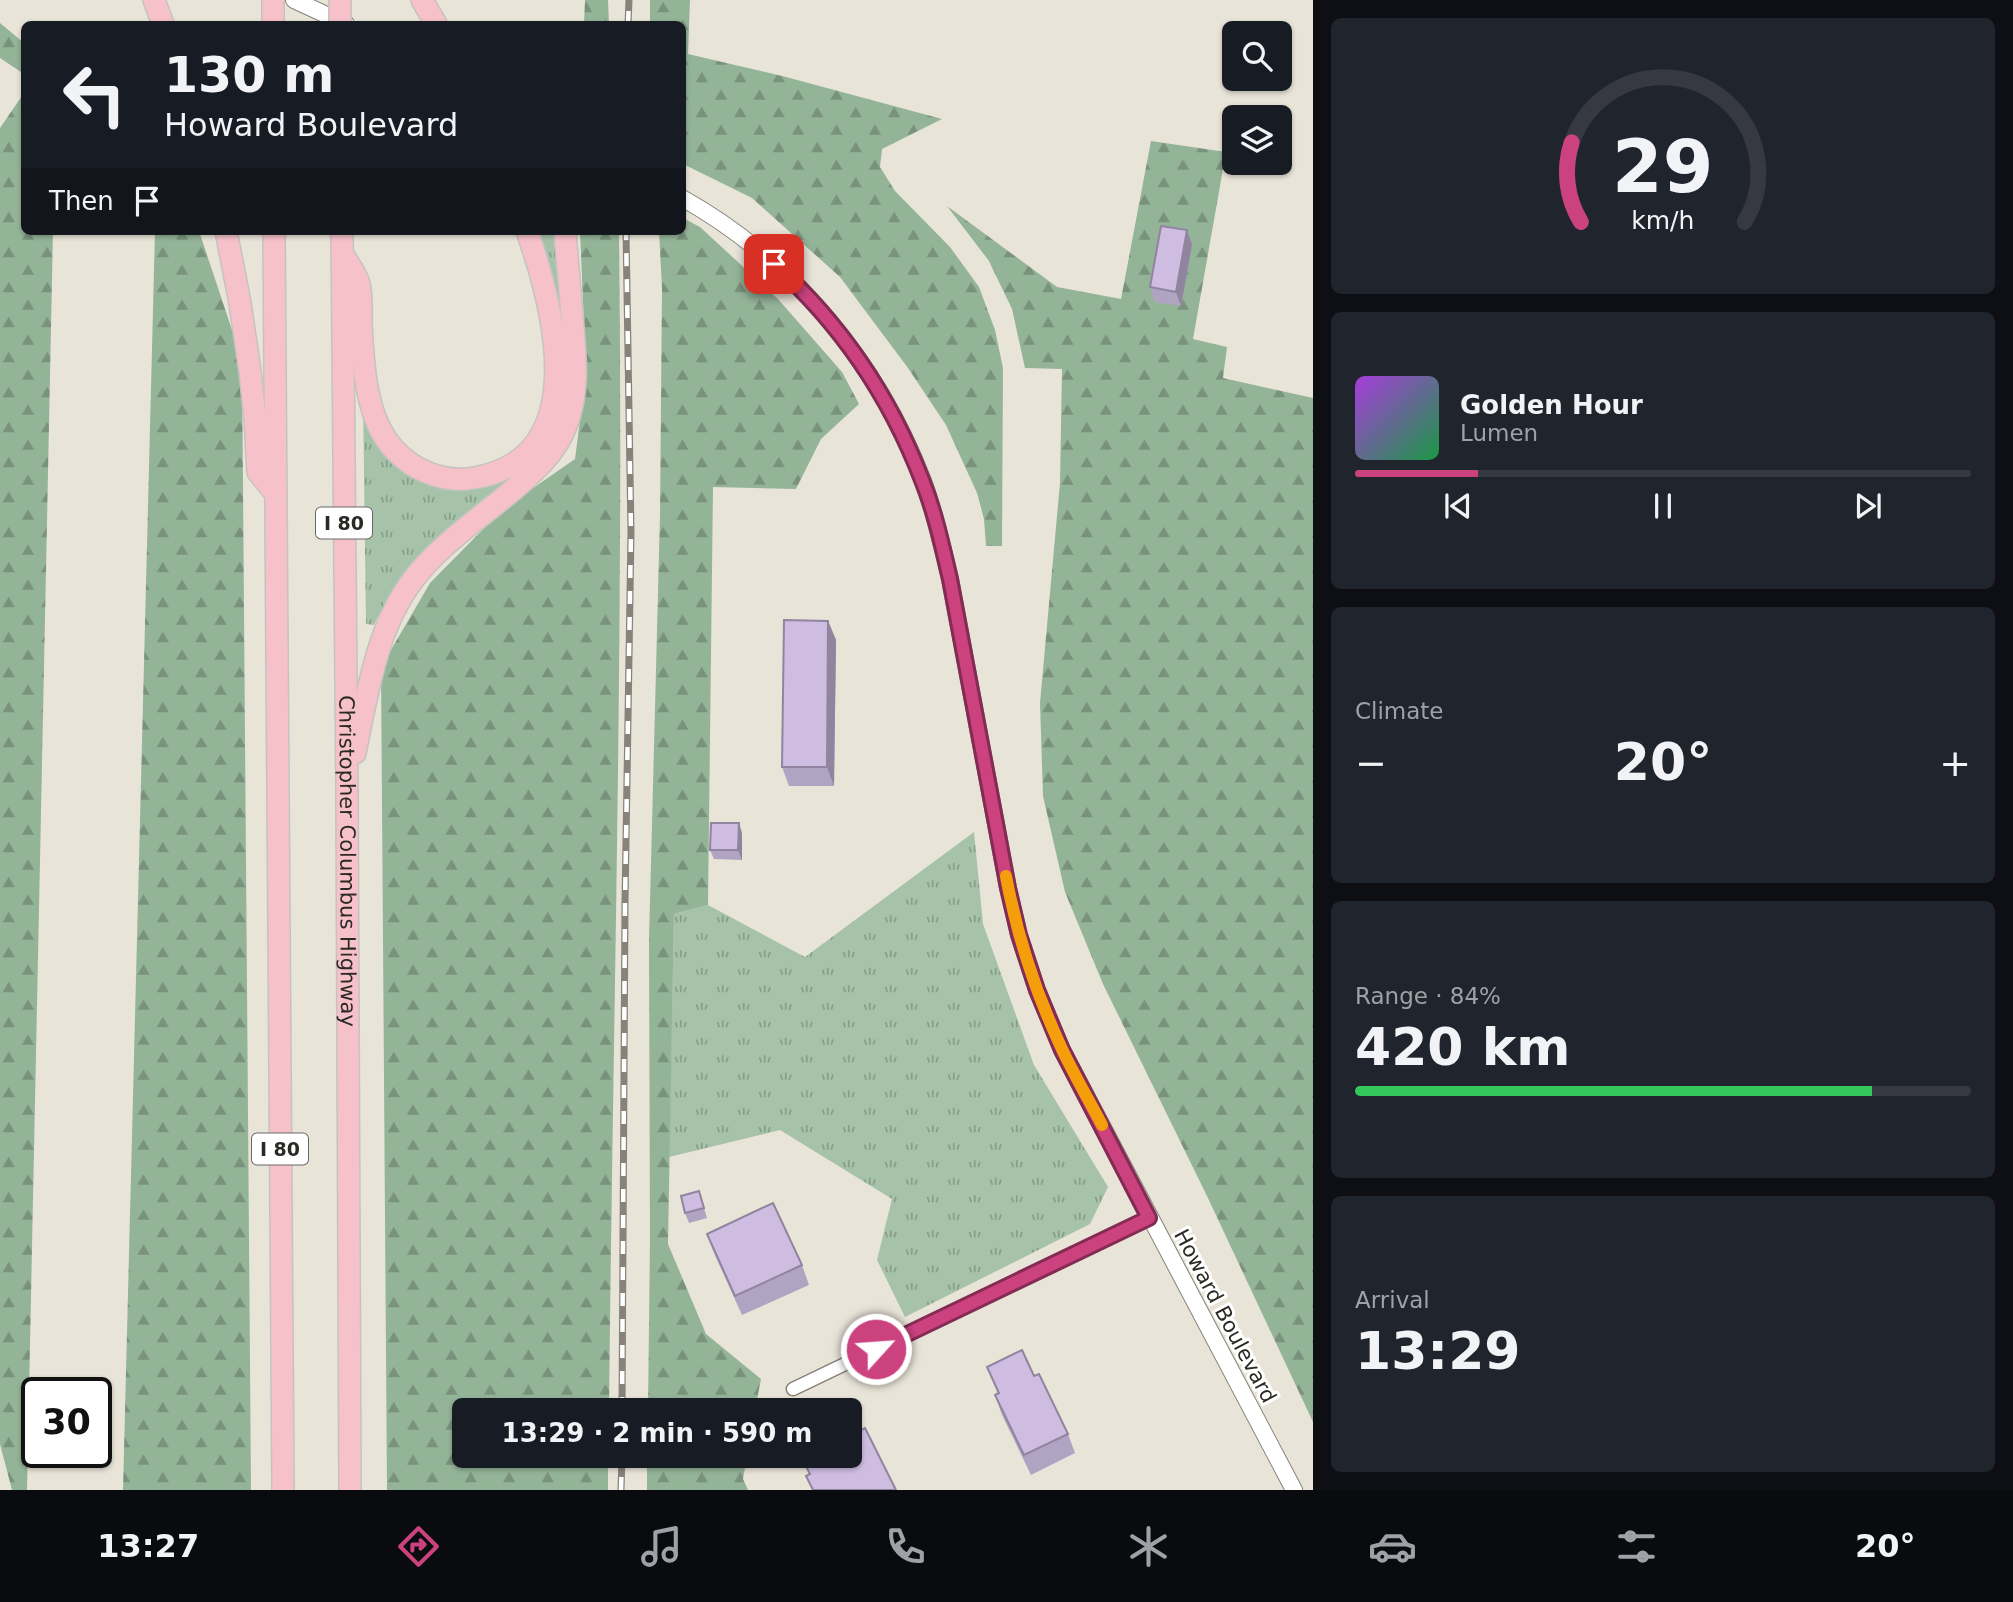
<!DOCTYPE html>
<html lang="en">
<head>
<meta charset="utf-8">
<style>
	body { margin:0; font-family:"DejaVu Sans",sans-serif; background:#20242c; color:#f1f3f6; height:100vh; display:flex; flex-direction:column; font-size:26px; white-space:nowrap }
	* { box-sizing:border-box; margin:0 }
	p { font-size:23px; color:#9ea1a6 }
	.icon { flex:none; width:38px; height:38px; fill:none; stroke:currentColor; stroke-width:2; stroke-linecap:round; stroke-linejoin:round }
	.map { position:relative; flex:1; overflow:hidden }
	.details { display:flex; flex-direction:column; gap:18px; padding:18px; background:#0d0f14; width:700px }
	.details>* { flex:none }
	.hud { position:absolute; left:21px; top:21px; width:665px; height:214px; border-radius:10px; box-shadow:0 2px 5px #0004; background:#171b24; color:#f1f3f6; overflow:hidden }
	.buttons { position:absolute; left:1222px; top:21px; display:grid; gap:14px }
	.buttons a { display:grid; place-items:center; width:70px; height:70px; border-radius:10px; background:#171b24; box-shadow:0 2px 5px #0004; font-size:35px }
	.speed { position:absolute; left:21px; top:1377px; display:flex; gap:14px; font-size:35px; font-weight:700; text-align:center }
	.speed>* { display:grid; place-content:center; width:91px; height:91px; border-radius:50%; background:#171b24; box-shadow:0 2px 5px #0004; line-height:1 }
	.speed .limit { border:4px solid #111; border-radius:10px; background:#fff; color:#111 }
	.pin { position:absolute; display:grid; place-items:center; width:60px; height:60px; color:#fff; margin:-30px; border-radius:14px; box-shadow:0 4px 10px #0006 }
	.me { position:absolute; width:77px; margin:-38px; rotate:64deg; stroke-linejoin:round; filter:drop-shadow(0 0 5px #0008) }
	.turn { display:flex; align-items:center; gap:24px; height:147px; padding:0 28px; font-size:32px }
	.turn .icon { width:91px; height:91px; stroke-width:2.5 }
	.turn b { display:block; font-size:49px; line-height:60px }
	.then { display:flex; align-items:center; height:66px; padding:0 28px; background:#0003; gap:14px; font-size:26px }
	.big { font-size:52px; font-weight:600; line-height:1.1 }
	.details .tile { flex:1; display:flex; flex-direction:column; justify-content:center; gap:10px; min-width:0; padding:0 24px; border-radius:10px; background:#20242c }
	.details .dial { align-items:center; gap:0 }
	.dial svg { height:182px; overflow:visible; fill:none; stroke:#363941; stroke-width:7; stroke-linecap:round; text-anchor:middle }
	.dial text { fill:#f1f3f6; stroke:none }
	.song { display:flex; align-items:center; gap:21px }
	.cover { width:84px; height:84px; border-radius:10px; background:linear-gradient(135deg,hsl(280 70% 55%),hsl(140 70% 35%)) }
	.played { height:7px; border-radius:4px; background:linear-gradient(90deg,#cb427f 20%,#363941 20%) }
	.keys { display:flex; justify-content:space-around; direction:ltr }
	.heat { display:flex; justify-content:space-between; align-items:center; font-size:38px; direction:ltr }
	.charge { height:10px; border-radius:5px; background:linear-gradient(90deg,#34c759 84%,#363941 0) }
	.trip { position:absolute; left:452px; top:1398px; width:410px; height:70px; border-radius:10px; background:#171b24; box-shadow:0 2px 5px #0004; font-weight:600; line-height:70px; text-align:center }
	.tabs { display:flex; height:112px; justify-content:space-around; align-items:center; background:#090b0e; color:#9ea1a6 }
	.tabs .icon { width:49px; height:49px }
	.tabs .on { color:#cb427f }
	.tabs b { font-size:32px; color:#f1f3f6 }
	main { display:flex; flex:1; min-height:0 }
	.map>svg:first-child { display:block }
	.grass { fill:url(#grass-tufts) }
	.forest { fill:url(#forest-firs) }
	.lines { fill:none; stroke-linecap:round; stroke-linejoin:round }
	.minor-casing { stroke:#868277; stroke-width:15 }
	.secondary-casing { stroke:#868277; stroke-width:18 }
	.motorway-casing { stroke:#c4c3c2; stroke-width:24 }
	.minor { stroke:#fff; stroke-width:12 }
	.secondary { stroke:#fff; stroke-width:16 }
	.motorway { stroke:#f7c1ca; stroke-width:21 }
	.rail-casing { stroke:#87837b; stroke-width:7 }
	.rail { stroke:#fff; stroke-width:4.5; stroke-dasharray:13; stroke-linecap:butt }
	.motorway-bridge-casing { stroke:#c4c3c2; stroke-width:24; stroke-linecap:butt }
	.motorway-bridge { stroke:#f7c1ca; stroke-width:21 }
	.wall { fill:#b1a3c2 }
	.shaded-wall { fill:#90849e }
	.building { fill:#cebde1; stroke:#90849e; stroke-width:2 }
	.route-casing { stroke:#842b53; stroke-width:18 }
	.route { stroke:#cb427f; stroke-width:12 }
	.slow { stroke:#f59e0b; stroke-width:12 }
	.labels { text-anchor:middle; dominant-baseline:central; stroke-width:6; stroke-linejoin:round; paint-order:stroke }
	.shield { fill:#fff; stroke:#6b6966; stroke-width:2 }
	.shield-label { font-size:19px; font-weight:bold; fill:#2b2924 }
	.street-label { font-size:21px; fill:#2b2924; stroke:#fff }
</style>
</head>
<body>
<main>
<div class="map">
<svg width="1313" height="1490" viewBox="0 0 1313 1490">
	<defs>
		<pattern id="grass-tufts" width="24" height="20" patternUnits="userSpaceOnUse" patternTransform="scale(1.75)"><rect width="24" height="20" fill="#a6c3a9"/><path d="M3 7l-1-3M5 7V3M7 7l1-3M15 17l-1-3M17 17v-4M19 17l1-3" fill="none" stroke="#879e89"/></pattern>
		<pattern id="forest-firs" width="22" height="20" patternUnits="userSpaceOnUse" patternTransform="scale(1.75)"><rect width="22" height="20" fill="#94b498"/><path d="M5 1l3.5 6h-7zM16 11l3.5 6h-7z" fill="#79927c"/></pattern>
	</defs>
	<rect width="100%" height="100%" fill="#e9e4d8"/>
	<!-- grass -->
	<g class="grass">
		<path d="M536,231h19l12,151c-3,31 -13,56 -35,79 -59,49 -125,93 -158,164l-8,-1 -3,-229c6,25 12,47 31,67 9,8 21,14 32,18 55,19 116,-10 134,-66 16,-51 -7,-133 -24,-183z"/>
		<path d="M974,832l9,92 51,141 74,122 -18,37 -185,93 -28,-57 15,-61 -112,-69 -111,27 5,-243 34,-9 97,52z"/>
	</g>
	<!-- forest -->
	<g class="forest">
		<path d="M585,0h23l1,24h-25z"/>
		<path d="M650,0h40l-2,54 98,23 156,42 -60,30 -2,18 15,24 55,56 29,40 16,43 8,38 -1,178h-16l-2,-27 -7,-26 -31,-68 -38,-57 -68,-91 -88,-79 -69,-34 -1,-140h-32z"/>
		<path d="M0,23l24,20v31l-24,-16z"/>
		<path d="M24,93v138h29l-26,1259h-15l-12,-46v-1316z"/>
		<path d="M1151,141l75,11 -33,187 34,8 -4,31 90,20v1024l-106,-226 -104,-212 -38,-92 -22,-96 -3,-93 20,-220 2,-114 -37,-1 -13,-59 -23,-48 -42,-55 110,81 64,12z"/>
		<path d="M683,218l17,9 78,72 64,73 17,32 -38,35 -25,50 -83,-2 -5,418 -34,9 -6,330 38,90 55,45 -6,31h-107l2,-171 -1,-299 11,-425 2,-227 -3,-57h23z"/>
		<path d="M155,231h44l43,129 9,1130h-128z"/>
		<path d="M580,231h39c5,393 -6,786 -10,1179h-145v46h144v34h-221l-6,-823 49,-84 73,-74 72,-50 11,-86z"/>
		<path d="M647,1456h100l-4,23 5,11h-101z"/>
	</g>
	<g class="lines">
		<defs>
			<path id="minor" d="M793,1389l356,-171"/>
			<g id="secondary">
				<path d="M294,0l52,24"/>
				<path d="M682,198c111,62 196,165 241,283 12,32 19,65 27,98l58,309 11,47 18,55 25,60 232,440"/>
			</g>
			<g id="motorway">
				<path d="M154,0l9,24"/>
				<path d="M273,0v24"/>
				<path d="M422,0l14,24"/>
				<path d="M226,231l14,72 10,68 5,47 3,54 18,22"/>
				<path d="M274,231l9,1259"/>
				<path id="s1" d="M342,231l5,563 3,696"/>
				<path d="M344,256c5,9 13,19 15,28 3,12 2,26 2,38 2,40 4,95 32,126 20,23 51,35 81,30 120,-20 80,-169 53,-247"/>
				<path d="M355,753c13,-62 22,-133 66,-183 26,-30 61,-54 92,-80 22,-19 42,-36 53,-64 14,-35 9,-74 6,-110 -2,-29 -5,-57 -7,-85"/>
			</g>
		</defs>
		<!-- minor casing -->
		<use href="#minor" class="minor-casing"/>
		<!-- secondary casing -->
		<use href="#secondary" class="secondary-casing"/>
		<!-- motorway casing -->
		<use href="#motorway" class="motorway-casing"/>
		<!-- minor -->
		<use href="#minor" class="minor"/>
		<!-- secondary -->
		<use href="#secondary" class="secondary"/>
		<!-- motorway -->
		<use href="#motorway" class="motorway"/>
		<defs>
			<g id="rail">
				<path d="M628,24l1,-24"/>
				<path d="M622,1410l3,-507 6,-370 -5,-302"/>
				<path d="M621,1490l1,-34"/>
			</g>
		</defs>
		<!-- rail casing -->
		<use href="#rail" class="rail-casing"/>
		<!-- rail -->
		<use href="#rail" class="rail"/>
		<defs>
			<path id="motorway-bridge" d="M340,0v24"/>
		</defs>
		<!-- motorway-bridge casing -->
		<use href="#motorway-bridge" class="motorway-bridge-casing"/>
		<!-- motorway-bridge -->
		<use href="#motorway-bridge" class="motorway-bridge"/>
	</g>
	<!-- wall -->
	<g class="wall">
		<path d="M1187,230l5,15 -11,61 -26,-4 -5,-15z"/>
		<path d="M828,621l8,19 -2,146h-45l-7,-19z"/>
		<path d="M742,833v27l-28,-1 -4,-9z"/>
		<path d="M699,1191l8,27 -18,5 -4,-10z"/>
		<path d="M707,1234l95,31 7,20 -67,30 -28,-62z"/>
		<path d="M987,1367l47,9 34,58 7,19 -44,22 -29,-60 -7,-20 3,-1z"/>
	</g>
	<!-- shaded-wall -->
	<g class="shaded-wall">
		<path d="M1187,230l5,15 -11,61 -5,-14z"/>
		<path d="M828,621l8,19 -2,146 -7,-19z"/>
		<path d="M739,823l3,10v27l-4,-10z"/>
	</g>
	<!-- building -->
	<g class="building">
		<path d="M1161,226l26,4 -11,62 -26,-5z"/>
		<path d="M784,620l44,1 -1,146h-45z"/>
		<path d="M711,823h28l-1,27h-28z"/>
		<path d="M699,1191l5,17 -19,5 -4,-17z"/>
		<path d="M773,1203l29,62 -67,31 -28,-62z"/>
		<path d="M1022,1350l12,26 5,-2 29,60 -44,21 -29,-60 4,-2 -12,-26z"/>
		<path d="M865,1428l31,62h-83l-7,-14 4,-2 -8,-15 6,-3h41v-20z"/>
	</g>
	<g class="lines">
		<defs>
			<path id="route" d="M774,264c66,59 116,133 148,216 13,32 20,65 28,99l58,309 11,47 18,55 25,60 87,168 -273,131"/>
		</defs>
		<!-- route casing -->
		<use href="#route" class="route-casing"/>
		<!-- route -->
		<use href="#route" class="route"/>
		<!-- slow -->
		<path class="slow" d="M1006,876c11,59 30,118 56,173 12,26 27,51 40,76"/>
	</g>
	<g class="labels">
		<!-- shield labels -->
		<g class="shield">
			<rect x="316" y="507.5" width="56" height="31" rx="5"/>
			<rect x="252" y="1133.5" width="56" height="31" rx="5"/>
		</g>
		<g class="shield-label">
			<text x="344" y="523">I 80</text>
			<text x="280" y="1149">I 80</text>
		</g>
		<!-- street labels -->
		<g class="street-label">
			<text stroke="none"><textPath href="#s1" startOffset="630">Christopher Columbus Highway</textPath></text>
			<text transform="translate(1225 1316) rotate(62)">Howard Boulevard</text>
		</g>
	</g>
</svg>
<div class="buttons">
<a><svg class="icon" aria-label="search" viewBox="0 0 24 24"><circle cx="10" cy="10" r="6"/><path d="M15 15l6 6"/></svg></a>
<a><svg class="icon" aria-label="layers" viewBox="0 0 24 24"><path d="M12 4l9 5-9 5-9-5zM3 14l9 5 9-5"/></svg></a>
</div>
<div class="speed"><div class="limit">30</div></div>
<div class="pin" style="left:774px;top:264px;background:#d93025"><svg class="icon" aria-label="arrive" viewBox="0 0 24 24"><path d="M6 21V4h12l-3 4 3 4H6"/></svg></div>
<svg class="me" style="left:876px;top:1349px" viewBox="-20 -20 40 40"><circle r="17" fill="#cb427f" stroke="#fff" stroke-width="3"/><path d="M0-11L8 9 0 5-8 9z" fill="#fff"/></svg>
<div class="trip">13:29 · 2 min · 590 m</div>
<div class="hud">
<div class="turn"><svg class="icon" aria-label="left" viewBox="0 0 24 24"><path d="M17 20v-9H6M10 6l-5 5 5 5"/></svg><div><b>130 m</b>Howard Boulevard</div></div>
<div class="then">Then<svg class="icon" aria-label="arrive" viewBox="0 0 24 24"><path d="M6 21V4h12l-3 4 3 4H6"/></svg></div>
</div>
</div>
<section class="details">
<div class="tile dial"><svg viewBox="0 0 100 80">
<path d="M14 69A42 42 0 1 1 86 69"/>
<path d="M14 69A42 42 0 0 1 10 34" stroke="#cb427f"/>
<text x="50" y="56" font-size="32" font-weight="700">29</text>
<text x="50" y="72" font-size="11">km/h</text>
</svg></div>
<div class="tile">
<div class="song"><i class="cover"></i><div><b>Golden Hour</b><p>Lumen</p></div></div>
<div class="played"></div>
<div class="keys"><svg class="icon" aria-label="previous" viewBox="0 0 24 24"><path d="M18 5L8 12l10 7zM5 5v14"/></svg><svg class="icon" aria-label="pause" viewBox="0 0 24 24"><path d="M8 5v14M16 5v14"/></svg><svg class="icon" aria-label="next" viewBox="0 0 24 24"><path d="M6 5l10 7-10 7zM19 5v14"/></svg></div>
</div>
<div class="tile"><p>Climate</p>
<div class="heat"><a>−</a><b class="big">20°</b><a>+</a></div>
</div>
<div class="tile"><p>Range · 84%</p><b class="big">420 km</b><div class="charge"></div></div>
<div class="tile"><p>Arrival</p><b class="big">13:29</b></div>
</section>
</main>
<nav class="tabs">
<b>13:27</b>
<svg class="icon on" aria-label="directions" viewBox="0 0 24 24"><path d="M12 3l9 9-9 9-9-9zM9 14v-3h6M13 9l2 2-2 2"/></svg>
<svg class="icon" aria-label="music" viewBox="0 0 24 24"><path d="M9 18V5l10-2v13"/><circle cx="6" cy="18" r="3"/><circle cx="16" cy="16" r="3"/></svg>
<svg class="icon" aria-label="phone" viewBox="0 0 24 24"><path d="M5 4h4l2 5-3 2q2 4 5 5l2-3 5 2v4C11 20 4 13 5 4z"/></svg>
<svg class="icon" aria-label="climate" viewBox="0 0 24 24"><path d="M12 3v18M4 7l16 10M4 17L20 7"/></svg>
<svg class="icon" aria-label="car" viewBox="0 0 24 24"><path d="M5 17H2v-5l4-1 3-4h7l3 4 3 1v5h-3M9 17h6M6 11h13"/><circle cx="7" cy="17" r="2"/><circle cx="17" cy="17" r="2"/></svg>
<svg class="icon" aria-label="filters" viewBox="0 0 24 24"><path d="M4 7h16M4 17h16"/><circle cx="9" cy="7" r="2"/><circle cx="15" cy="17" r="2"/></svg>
<b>20°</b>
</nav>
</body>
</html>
